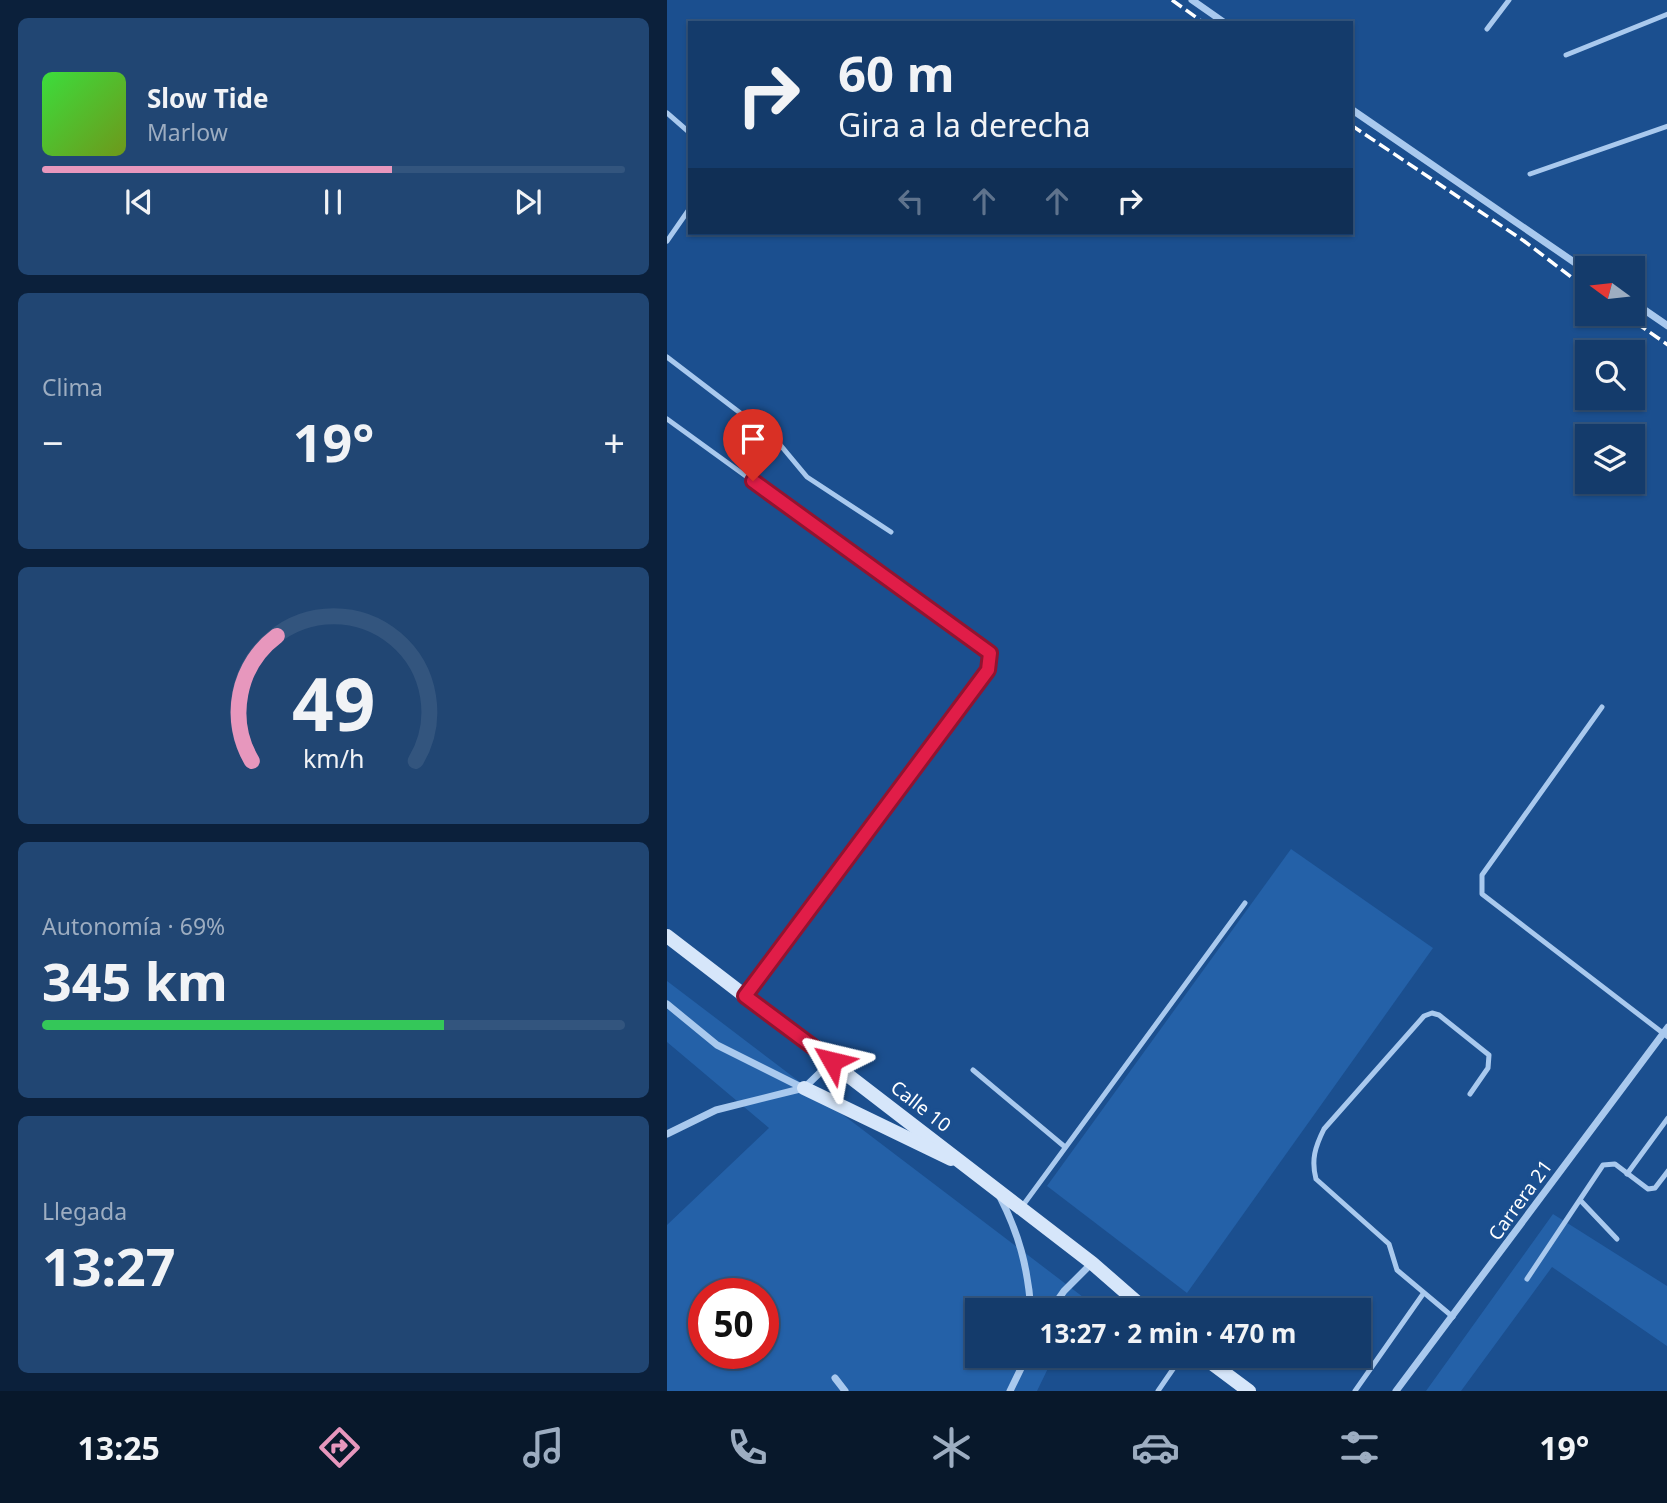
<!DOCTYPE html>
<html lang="es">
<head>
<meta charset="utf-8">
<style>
	body { margin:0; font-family:"Noto Sans",sans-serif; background:#214673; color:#f1f3f6; height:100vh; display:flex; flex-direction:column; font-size:26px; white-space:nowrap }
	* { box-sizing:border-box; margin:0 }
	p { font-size:23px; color:#9dadc1 }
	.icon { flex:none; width:38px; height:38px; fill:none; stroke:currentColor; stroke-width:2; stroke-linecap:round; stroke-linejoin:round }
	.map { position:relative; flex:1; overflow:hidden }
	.panel { display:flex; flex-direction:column; gap:18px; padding:18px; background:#0b203b; width:667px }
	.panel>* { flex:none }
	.guide { position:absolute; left:21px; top:21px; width:665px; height:214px; border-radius:0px; box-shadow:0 2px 5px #0004,0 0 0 2px #33557e; background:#143b6b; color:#f1f3f6; overflow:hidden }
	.needle { width:46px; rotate:285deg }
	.buttons { position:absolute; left:908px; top:256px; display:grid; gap:14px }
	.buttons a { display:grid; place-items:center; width:70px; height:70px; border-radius:0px; background:#143b6b; box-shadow:0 2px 5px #0004,0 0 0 2px #33557e; font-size:35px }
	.speed { position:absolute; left:21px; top:1278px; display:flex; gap:14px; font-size:35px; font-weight:700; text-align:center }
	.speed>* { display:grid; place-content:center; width:91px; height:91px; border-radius:50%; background:#143b6b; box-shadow:0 2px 5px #0004,0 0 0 2px #33557e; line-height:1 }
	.speed .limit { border:10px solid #d22; background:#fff; color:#111 }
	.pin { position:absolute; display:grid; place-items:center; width:60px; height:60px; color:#fff; margin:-72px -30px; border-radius:50% 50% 50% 0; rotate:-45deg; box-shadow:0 0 7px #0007 }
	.pin .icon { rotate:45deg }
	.me { position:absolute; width:77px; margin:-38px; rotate:307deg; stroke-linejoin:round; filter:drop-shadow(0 0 5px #0008) }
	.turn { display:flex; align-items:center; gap:24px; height:147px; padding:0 35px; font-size:32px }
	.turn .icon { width:91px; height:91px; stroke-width:2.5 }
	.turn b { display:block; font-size:49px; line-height:60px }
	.lanes { display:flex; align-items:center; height:66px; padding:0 35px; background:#0003; justify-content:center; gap:35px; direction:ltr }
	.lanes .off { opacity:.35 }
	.big { font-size:52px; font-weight:700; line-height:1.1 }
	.panel .card { flex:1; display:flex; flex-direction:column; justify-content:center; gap:10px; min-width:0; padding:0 24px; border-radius:10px; background:#214673 }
	.panel .dial { align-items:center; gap:0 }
	.dial svg { height:182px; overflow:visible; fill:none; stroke:#33557e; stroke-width:7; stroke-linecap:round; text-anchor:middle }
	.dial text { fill:#f1f3f6; stroke:none }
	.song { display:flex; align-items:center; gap:21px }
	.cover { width:84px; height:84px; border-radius:10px; background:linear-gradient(135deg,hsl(120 70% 55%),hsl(80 70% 35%)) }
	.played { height:7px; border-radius:4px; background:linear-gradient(90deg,#e797bd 60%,#33557e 60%) }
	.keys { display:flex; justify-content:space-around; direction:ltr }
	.heat { display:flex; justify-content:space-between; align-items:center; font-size:38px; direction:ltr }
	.charge { height:10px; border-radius:5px; background:linear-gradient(90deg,#34c759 69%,#33557e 0) }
	.trip { position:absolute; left:298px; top:1298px; width:406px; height:70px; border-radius:0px; background:#143b6b; box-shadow:0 2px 5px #0004,0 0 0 2px #33557e; font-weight:700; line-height:70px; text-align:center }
	.menu { display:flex; height:112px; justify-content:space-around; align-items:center; background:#08182b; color:#9dadc1 }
	.menu .icon { width:49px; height:49px }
	.menu .selected { color:#e797bd }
	.menu b { font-size:32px; color:#f1f3f6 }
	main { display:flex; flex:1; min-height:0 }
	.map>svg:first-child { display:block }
	.green { fill:#2461a8; fill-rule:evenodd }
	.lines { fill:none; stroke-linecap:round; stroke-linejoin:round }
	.lane { stroke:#a9c9ee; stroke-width:5 }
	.street { stroke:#a9c9ee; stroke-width:7 }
	.secondary { stroke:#d6e6fa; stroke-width:14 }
	.rail { stroke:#fff; stroke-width:3.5; stroke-dasharray:12 5; stroke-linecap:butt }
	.route-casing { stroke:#92132f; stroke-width:18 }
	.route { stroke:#e11d48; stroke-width:12 }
	.labels { text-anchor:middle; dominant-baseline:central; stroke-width:7; stroke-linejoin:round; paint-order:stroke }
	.street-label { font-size:19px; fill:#fff; stroke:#1b4f8f }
</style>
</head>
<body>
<main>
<section class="panel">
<div class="card">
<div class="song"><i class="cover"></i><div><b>Slow Tide</b><p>Marlow</p></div></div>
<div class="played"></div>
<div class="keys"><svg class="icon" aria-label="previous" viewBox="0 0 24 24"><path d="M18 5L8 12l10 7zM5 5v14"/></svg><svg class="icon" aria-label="pause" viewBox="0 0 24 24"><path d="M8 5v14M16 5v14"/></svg><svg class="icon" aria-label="next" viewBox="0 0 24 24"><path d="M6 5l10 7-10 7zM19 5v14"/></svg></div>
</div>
<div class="card"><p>Clima</p>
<div class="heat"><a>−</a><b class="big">19°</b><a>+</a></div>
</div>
<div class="card dial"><svg viewBox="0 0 100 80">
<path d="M14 69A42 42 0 1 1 86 69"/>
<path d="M14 69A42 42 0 0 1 25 14" stroke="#e797bd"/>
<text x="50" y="56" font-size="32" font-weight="700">49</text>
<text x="50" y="72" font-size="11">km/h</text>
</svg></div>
<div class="card"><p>Autonomía · 69%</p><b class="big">345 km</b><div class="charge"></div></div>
<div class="card"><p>Llegada</p><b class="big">13:27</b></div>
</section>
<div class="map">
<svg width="1001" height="1391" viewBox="0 0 1001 1391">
	<rect width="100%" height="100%" fill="#1b4f8f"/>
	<!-- green -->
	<g class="green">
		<path d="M624,849l142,99 -246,345 -140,-107z"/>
		<path d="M0,981l416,316 -7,14h-99v45h77l-17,35h-370v-166l102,-97 -102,-86zM37,1293h59v60h-59z"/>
		<path d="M886,1214l114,72v60l-115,-79 -91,124h-35z"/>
	</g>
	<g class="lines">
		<!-- lane -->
		<g class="lane">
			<path d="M820,29l22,-29"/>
			<path d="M899,55l102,-41"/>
			<path d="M0,113l23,20"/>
			<path d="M863,174l138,-48"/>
			<path d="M0,241l23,-33"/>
			<path d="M0,357l110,84 30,36 84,55"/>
			<path d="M0,419l323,234 -2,17 -242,325"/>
			<path d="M935,707l-120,168v19l186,143"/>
			<path d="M306,1070l92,77"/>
			<path d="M960,1174l41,-56"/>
			<path d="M913,1200l37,39"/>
			<path d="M354,1208l224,-305"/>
			<path d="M860,1279l76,-114 12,-1 33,25 7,-1 13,-17"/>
			<path d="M786,1317l-56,-47 -8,-26 -73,-65c-5,-19 -1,-32 8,-50l100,-113 8,-3 7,2 50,40 -1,13 -18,26"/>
			<path d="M491,1391l24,-35"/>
			<path d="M688,1391l68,-97"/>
		</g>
		<!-- street -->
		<g class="street">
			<path d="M525,0l33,23"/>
			<path d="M684,109l236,162"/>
			<path d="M966,302l35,24"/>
			<path d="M0,1004l50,41 86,43"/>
			<path d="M0,1134l49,-24 88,-22 28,-27"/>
			<path d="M333,1197c19,37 28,71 31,114"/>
			<path d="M383,1311l14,-20 28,-28"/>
			<path d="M168,1378l10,13"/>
			<path d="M343,1391l17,-35"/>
			<path d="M729,1391l272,-364"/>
		</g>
		<!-- secondary -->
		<g class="secondary">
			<path d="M0,936l425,327 55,48"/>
			<path d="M137,1088l147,71"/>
			<path d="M535,1356l47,35"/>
		</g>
		<!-- rail -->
		<g class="rail">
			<path d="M505,0l32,23"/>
			<path d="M684,125l173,116 63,48"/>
			<path d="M955,313l46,32"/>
		</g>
	</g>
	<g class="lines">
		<defs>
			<path id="route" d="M86,481l237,172 -2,17 -243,326 87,65"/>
		</defs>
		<!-- route casing -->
		<use href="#route" class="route-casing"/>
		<!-- route -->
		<use href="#route" class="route"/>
	</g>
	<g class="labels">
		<!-- street labels -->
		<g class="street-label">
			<text transform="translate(254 1106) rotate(38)">Calle 10</text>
			<text transform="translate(853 1200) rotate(-54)">Carrera 21</text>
		</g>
	</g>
</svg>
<div class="buttons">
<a><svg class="needle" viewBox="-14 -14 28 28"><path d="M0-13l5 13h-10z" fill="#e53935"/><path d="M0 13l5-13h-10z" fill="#9dadc1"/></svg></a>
<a><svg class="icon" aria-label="search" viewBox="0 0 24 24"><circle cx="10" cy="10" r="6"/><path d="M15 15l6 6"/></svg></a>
<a><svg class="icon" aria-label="layers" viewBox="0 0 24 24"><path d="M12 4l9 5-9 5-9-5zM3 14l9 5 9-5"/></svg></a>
</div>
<div class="speed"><div class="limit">50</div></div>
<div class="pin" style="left:86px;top:481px;background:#d93025"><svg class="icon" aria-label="arrive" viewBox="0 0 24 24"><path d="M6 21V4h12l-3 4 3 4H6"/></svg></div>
<svg class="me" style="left:165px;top:1061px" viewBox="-20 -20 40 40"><path d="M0-17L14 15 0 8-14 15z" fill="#e11d48" stroke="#fff" stroke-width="4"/></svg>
<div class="trip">13:27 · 2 min · 470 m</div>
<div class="guide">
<div class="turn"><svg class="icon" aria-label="right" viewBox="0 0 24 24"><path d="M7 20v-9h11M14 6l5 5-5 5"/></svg><div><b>60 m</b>Gira a la derecha</div></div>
<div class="lanes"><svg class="icon off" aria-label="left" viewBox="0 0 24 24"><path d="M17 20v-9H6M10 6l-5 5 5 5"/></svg><svg class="icon off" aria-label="ahead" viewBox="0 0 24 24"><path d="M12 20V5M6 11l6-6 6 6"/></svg><svg class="icon off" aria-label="ahead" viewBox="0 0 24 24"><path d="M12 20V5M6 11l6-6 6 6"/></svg><svg class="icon" aria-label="right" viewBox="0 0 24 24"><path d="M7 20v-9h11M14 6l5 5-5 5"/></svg></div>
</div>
</div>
</main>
<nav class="menu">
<b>13:25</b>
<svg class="icon selected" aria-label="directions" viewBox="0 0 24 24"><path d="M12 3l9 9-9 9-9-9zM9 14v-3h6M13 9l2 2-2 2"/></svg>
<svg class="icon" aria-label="music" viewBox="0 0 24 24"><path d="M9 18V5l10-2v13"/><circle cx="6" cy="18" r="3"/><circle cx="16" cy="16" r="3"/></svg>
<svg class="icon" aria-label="phone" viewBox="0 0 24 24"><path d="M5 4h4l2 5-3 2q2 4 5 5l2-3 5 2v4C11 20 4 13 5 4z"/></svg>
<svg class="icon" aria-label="climate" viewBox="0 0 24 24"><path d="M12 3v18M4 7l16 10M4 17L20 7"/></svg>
<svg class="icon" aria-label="car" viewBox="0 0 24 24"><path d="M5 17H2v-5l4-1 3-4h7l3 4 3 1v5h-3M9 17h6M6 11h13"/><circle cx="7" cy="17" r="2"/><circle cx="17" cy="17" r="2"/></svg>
<svg class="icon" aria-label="filters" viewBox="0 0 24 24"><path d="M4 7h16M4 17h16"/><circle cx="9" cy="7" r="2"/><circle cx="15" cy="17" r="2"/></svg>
<b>19°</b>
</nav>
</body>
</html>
